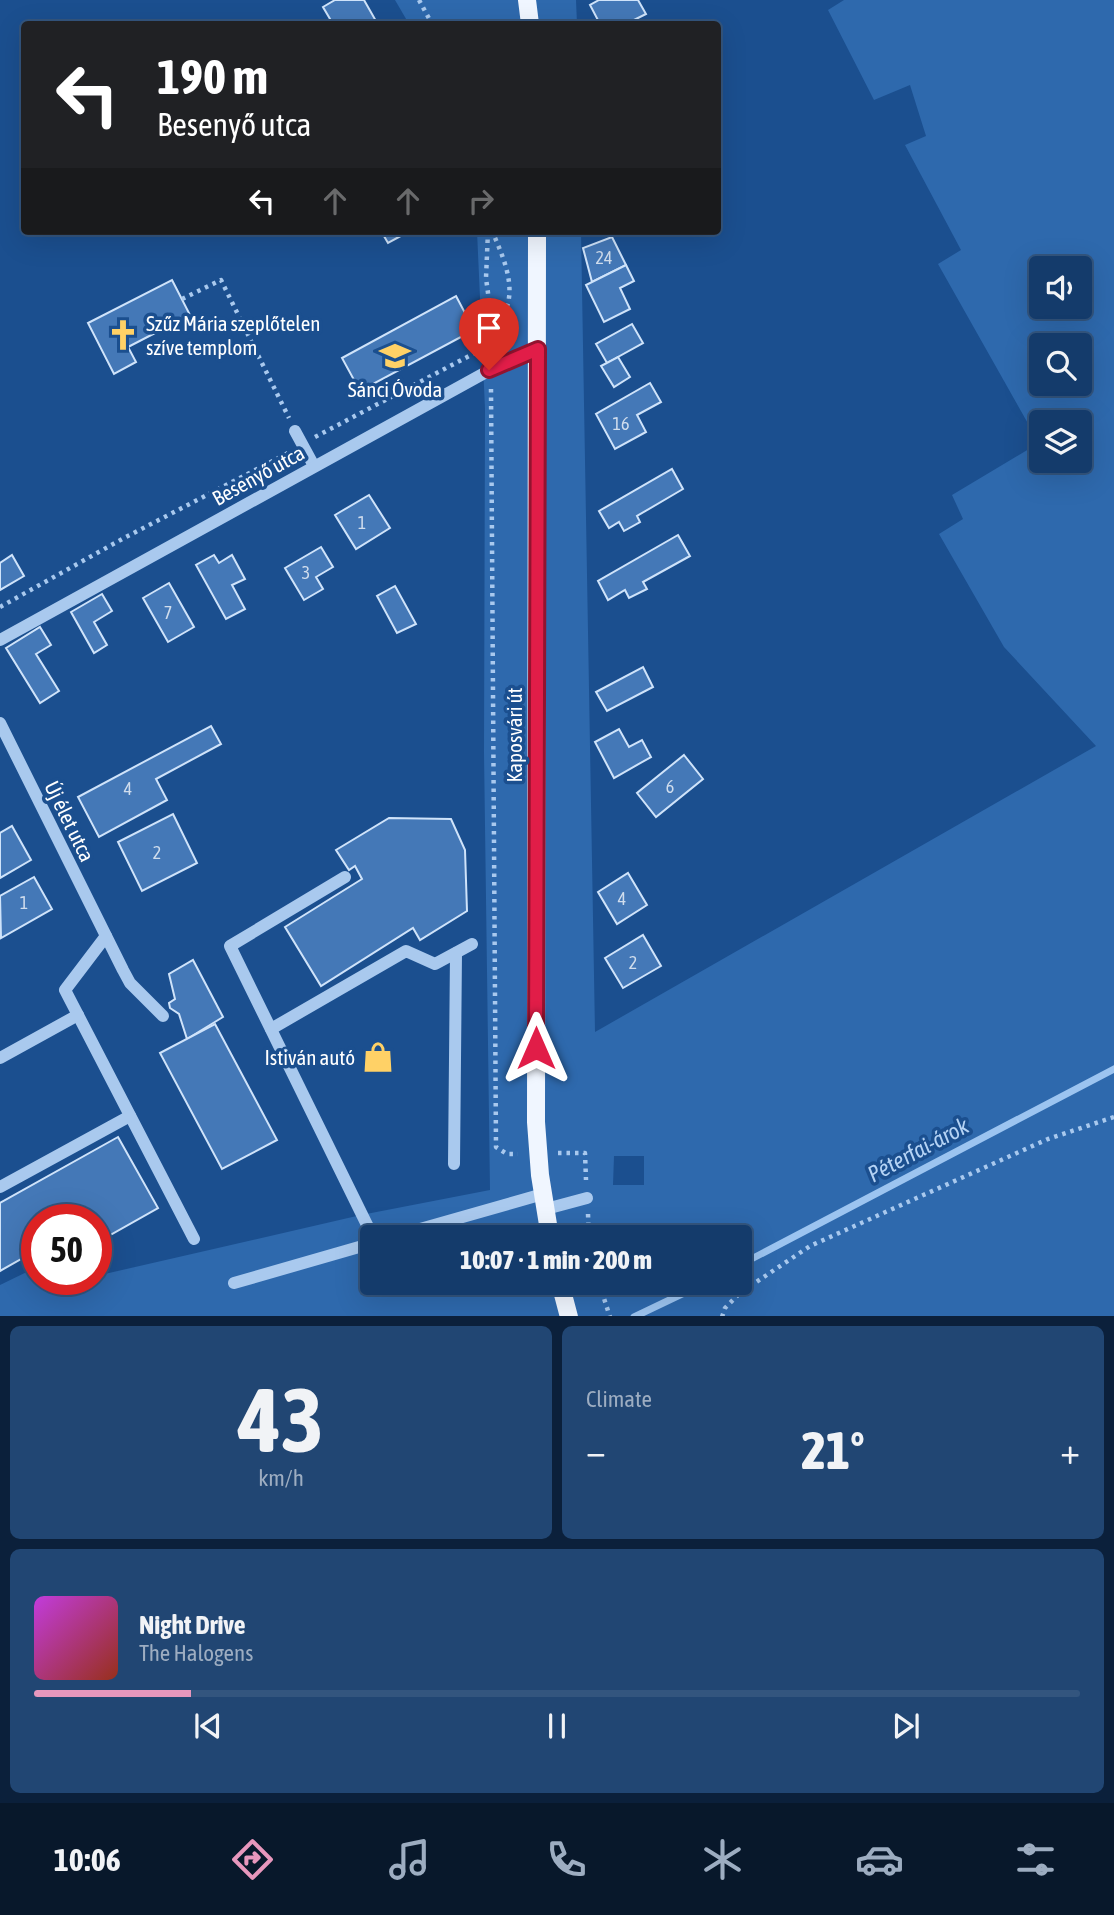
<!DOCTYPE html>
<html lang="en">
<head>
<meta charset="utf-8">
<style>
	body { margin:0; font-family:"Asap Condensed",sans-serif; background:#214673; color:#f1f3f6; height:100vh; display:flex; flex-direction:column; font-size:26px; white-space:nowrap }
	* { box-sizing:border-box; margin:0 }
	p { font-size:23px; color:#9dadc1 }
	.icon { flex:none; width:38px; height:38px; fill:none; stroke:currentColor; stroke-width:2; stroke-linecap:round; stroke-linejoin:round }
	.map { position:relative; height:1316px; overflow:hidden }
	.side { display:flex; flex-direction:column; gap:10px; padding:10px; background:#0b203b; flex:1 }
	.side>* { flex:none }
	.top-card { position:absolute; left:21px; top:21px; width:700px; height:214px; border-radius:7px; box-shadow:0 7px 28px #0002,0 0 0 2px #33557e; background:#202124; color:#fff; overflow:hidden }
	.controls { position:absolute; left:1029px; top:256px; display:grid; gap:14px }
	.controls a { display:grid; place-items:center; width:63px; height:63px; border-radius:7px; background:#143b6b; box-shadow:0 7px 28px #0002,0 0 0 2px #33557e; font-size:35px }
	.speed { position:absolute; left:21px; top:1204px; display:flex; gap:14px; font-size:35px; font-weight:700; text-align:center }
	.speed>* { display:grid; place-content:center; width:91px; height:91px; border-radius:50%; background:#143b6b; box-shadow:0 7px 28px #0002,0 0 0 2px #33557e; line-height:1 }
	.speed .limit { border:10px solid #d22; background:#fff; color:#111 }
	.pin { position:absolute; display:grid; place-items:center; width:60px; height:60px; color:#fff; margin:-72px -30px; border-radius:50% 50% 50% 0; rotate:-45deg; box-shadow:0 0 7px #0007 }
	.pin .icon { rotate:45deg }
	.me { position:absolute; width:77px; margin:-38px; rotate:0deg; stroke-linejoin:round; filter:drop-shadow(0 0 5px #0008) }
	.turn { display:flex; align-items:center; gap:24px; height:147px; padding:0 21px; font-size:32px }
	.turn .icon { width:91px; height:91px; stroke-width:2.5 }
	.turn b { display:block; font-size:49px; line-height:60px }
	.lanes { display:flex; align-items:center; height:66px; padding:0 21px; background:#0003; justify-content:center; gap:35px; direction:ltr }
	.lanes .off { opacity:.35 }
	.big { font-size:52px; font-weight:800; line-height:1.1 }
	.side .widget { flex:1; display:flex; flex-direction:column; justify-content:center; gap:10px; min-width:0; padding:0 24px; border-radius:10px; background:#214673 }
	.side .dial { align-items:center; gap:0 }
	.dial b { font-size:91px; line-height:1 }
	.song { display:flex; align-items:center; gap:21px }
	.cover { width:84px; height:84px; border-radius:10px; background:linear-gradient(135deg,hsl(290 70% 55%),hsl(10 70% 35%)) }
	.played { height:7px; border-radius:4px; background:linear-gradient(90deg,#e797bd 15%,#33557e 15%) }
	.keys { display:flex; justify-content:space-around; direction:ltr }
	.heat { display:flex; justify-content:space-between; align-items:center; font-size:38px; direction:ltr }
	.side .tiles { flex:1; display:grid; gap:10px; grid-template-columns:1fr 1fr }
	.widget:last-child { grid-column:span 2 }
	.trip { position:absolute; left:360px; top:1225px; width:392px; height:70px; border-radius:7px; background:#143b6b; box-shadow:0 7px 28px #0002,0 0 0 2px #33557e; font-weight:800; line-height:70px; text-align:center }
	.tab-bar { display:flex; height:112px; justify-content:space-around; align-items:center; background:#08182b; color:#9dadc1 }
	.tab-bar .icon { width:49px; height:49px }
	.tab-bar .active { color:#e797bd }
	.tab-bar b { font-size:32px; color:#f1f3f6 }
	.map>svg:first-child { display:block }
	.green { fill:#2e69ad; fill-rule:evenodd }
	.lines { fill:none; stroke-linecap:round; stroke-linejoin:round }
	.stream { stroke:#9cc4f0; stroke-width:7 }
	.building { fill:#4478b7; stroke:#cfe3fa; stroke-width:2 }
	.path { stroke:#a9c9ee; stroke-width:4.5; stroke-dasharray:3.5 5; stroke-linecap:butt }
	.minor { stroke:#a9c9ee; stroke-width:12 }
	.major { stroke:#f0f6ff; stroke-width:18 }
	.route-casing { stroke:#92132f; stroke-width:18 }
	.route { stroke:#e11d48; stroke-width:12 }
	.labels { text-anchor:middle; dominant-baseline:central; stroke-width:7; stroke-linejoin:round; paint-order:stroke }
	.number-label { font-size:18px; fill:#d0dded }
	.poi-label { font-size:21px; fill:#fff; stroke:#1b4f8f; text-anchor:start }
	.street-label { font-size:21px; fill:#fff; stroke:#1b4f8f }
	.water-label { font-size:23px; font-style:italic; fill:#b5d3f5; stroke:#1b4f8f }
</style>
</head>
<body>
<div class="map">
<svg width="1114" height="1317" viewBox="0 0 1114 1317">
	<rect width="100%" height="100%" fill="#1b4f8f"/>
	<!-- green -->
	<g class="green">
		<path d="M395,0h181l1,24h-168z"/>
		<path d="M844,0h270v1316l-1114,1v-32l37,-18v12h59v-3l265,-61 129,-25 -6,-437 1,-344 -8,-178h104l14,801 501,-286 -92,-99 -65,-113 24,-15 -11,-24 87,-52 -101,-179 23,-14 -56,-105 21,-9 -16,-51 -36,15 -46,-90zM1041,268h39v38h-39zM1041,345h39v38h-39zM1041,422h39v38h-39zM614,1156h30v29h-31zM373,1237h367v46h-367z"/>
	</g>
	<g class="lines">
		<!-- stream -->
		<g class="stream">
			<path d="M740,1265l374,-196"/>
			<path d="M634,1317l71,-34"/>
		</g>
	</g>
	<!-- building -->
	<g class="building">
		<path d="M335,0h29l12,21 -6,3h-37l-10,-17z"/>
		<path d="M599,0h39l8,14 -20,10h-26l-10,-19z"/>
		<path d="M381,231h29l-22,12z"/>
		<path d="M612,237l14,28 -34,17 -9,-34z"/>
		<path d="M626,265l8,16 -14,7 10,21 -26,13 -18,-37z"/>
		<path d="M172,280l18,35 -62,32 8,15 -22,12 -26,-51z"/>
		<path d="M456,296l18,34 -114,61 -18,-33z"/>
		<path d="M632,324l11,19 -36,20 -11,-19z"/>
		<path d="M618,357l12,20 -16,10 -13,-21z"/>
		<path d="M650,383l11,19 -24,13 9,17 -31,17 -19,-35z"/>
		<path d="M672,469l11,20 -46,27 3,6 -16,9 -5,-9 -10,6 -10,-17z"/>
		<path d="M369,495l21,33 -34,21 -21,-34z"/>
		<path d="M678,535l12,21 -47,26 4,7 -18,9 -4,-8 -17,10 -10,-19z"/>
		<path d="M321,547l12,20 -17,10 7,12 -19,11 -19,-32z"/>
		<path d="M12,555l12,21 -24,14v-27z"/>
		<path d="M214,555l5,8 13,-8 13,24 -13,6 13,24 -19,10 -30,-54z"/>
		<path d="M169,583l25,44 -26,15 -25,-44z"/>
		<path d="M395,586l21,38 -19,9 -20,-37z"/>
		<path d="M102,594l10,17 -18,11 13,23 -13,8 -23,-41z"/>
		<path d="M40,627l11,18 -15,9 23,37 -19,12 -34,-55z"/>
		<path d="M643,667l10,20 -46,24 -11,-19z"/>
		<path d="M211,726l10,18 -65,35 11,21 -68,37 -21,-40z"/>
		<path d="M619,729l10,18 13,-7 9,17 -37,21 -19,-36z"/>
		<path d="M684,755l19,24 -47,38 -19,-24z"/>
		<path d="M173,814l24,49 -55,28 -24,-49z"/>
		<path d="M389,818l62,1 14,31 2,61 -47,29 -7,-12 -92,58 -36,-59 77,-48 -7,-13 -6,4 -13,-20z"/>
		<path d="M12,826l19,34 -31,18v-45z"/>
		<path d="M628,873l19,32 -30,19 -19,-32z"/>
		<path d="M34,877l18,32 -51,29 -1,-42z"/>
		<path d="M643,935l18,31 -38,22 -18,-30z"/>
		<path d="M193,960l30,57 -36,22 -8,-25 -9,-6 -1,-5 6,-4 -6,-25z"/>
		<path d="M215,1024l62,116 -55,29 -62,-116z"/>
		<path d="M118,1137l40,71 -62,35v-23h-59v30l-37,21v-68z"/>
	</g>
	<g class="lines">
		<!-- path -->
		<g class="path">
			<path d="M419,0l13,24"/>
			<path d="M488,231l-2,47 6,45"/>
			<path d="M182,299l39,-19 68,138"/>
			<path d="M491,352l1,-28c3,-3 10,-7 12,-11 14,-25 -2,-59 -12,-82"/>
			<path d="M491,389l5,758 11,7h11"/>
			<path d="M315,437l175,-92"/>
			<path d="M0,607l124,-69 166,-86"/>
			<path d="M558,1153h27l1,27"/>
			<path d="M588,1214l1,23"/>
			<path d="M599,1283l11,34"/>
			<path d="M722,1317l3,-9 15,-15 70,-47 238,-107 66,-22"/>
		</g>
		<!-- minor -->
		<g class="minor">
			<path d="M295,431l19,35"/>
			<path d="M0,640l490,-270 48,-21"/>
			<path d="M0,723l123,247 7,13 33,33"/>
			<path d="M345,877l-115,69 143,291"/>
			<path d="M106,936l-41,54 129,249"/>
			<path d="M271,1029l135,-78 29,13 37,-20"/>
			<path d="M0,1058l78,-43"/>
			<path d="M454,1164l2,-211"/>
			<path d="M0,1187l130,-71"/>
			<path d="M546,1209l41,-11"/>
			<path d="M392,1237l151,-43"/>
			<path d="M234,1283l139,-40"/>
		</g>
		<!-- major -->
		<g class="major">
			<path d="M527,0l3,24"/>
			<path d="M537,231l-1,891 4,53 10,62"/>
			<path d="M560,1283l9,34"/>
		</g>
	</g>
	<g class="lines">
		<defs>
			<path id="route" d="M489,370l49,-21 -2,699"/>
		</defs>
		<!-- route casing -->
		<use href="#route" class="route-casing"/>
		<!-- route -->
		<use href="#route" class="route"/>
	</g>
	<!-- icons -->
	<defs>
		<symbol id="church-bare" viewBox="-9 -9 18 18"><path d="M-1.2-6h2.4v3.5h3.3v2.4h-3.3V6h-2.4V-.1h-3.3v-2.4h3.3Z" fill="#ffd166" stroke="#1b4f8f" stroke-width="2.5" paint-order="stroke"/></symbol>
		<symbol id="school-bare" viewBox="-9 -9 18 18"><path d="M0-5L7-2L0 1L-7-2ZM-4 1L0 2.5L4 1V4Q0 6-4 4Z" fill="#ffd166" stroke="#1b4f8f" stroke-width="2.5" paint-order="stroke"/></symbol>
		<symbol id="shop-bare" viewBox="-9 -9 18 18"><path d="M-5-2.5h2.3a2.7 3.5 0 0 1 5.4 0H5L5.5 6h-11ZM-1.5-2.5h3a1.5 2.3 0 0 0-3 0Z" fill="#ffd166" stroke="#1b4f8f" stroke-width="2.5" paint-order="stroke"/></symbol>
	</defs>
	<g fill-rule="evenodd">
		<use href="#church-bare" x="101" y="313" width="44" height="44"/>
		<use href="#school-bare" x="373" y="334" width="44" height="44"/>
		<use href="#shop-bare" x="356" y="1035" width="44" height="44"/>
	</g>
	<g class="labels">
		<!-- number labels -->
		<g class="number-label">
			<text x="604" y="257">24</text>
			<text x="621" y="423">16</text>
			<text x="362" y="522">1</text>
			<text x="306" y="572">3</text>
			<text x="168" y="612">7</text>
			<text x="670" y="786">6</text>
			<text x="128" y="788">4</text>
			<text x="157" y="852">2</text>
			<text x="622" y="898">4</text>
			<text x="24" y="902">1</text>
			<text x="633" y="962">2</text>
		</g>
		<!-- poi labels -->
		<g class="poi-label">
			<text x="146" y="323">Szűz Mária szeplőtelen<tspan x="146" dy="24">szíve templom</tspan></text>
			<text x="395" y="389" text-anchor="middle">Sánci Óvoda</text>
			<text x="355" y="1057" text-anchor="end">Istiván autó</text>
		</g>
		<!-- street labels -->
		<g class="street-label">
			<text transform="translate(258 475) rotate(-29)">Besenyő utca</text>
			<text transform="translate(514 735) rotate(-90)">Kaposvári út</text>
			<text transform="translate(70 821) rotate(64)">Új élet utca</text>
		</g>
		<!-- water labels -->
		<g class="water-label">
			<text transform="translate(918 1150) rotate(-28)">Péterfai-árok</text>
		</g>
	</g>
</svg>
<div class="controls">
<a><svg class="icon" aria-label="sound" viewBox="0 0 24 24"><path d="M4 9h4l5-4v14l-5-4H4zM17 9q2 3 0 6"/></svg></a>
<a><svg class="icon" aria-label="search" viewBox="0 0 24 24"><circle cx="10" cy="10" r="6"/><path d="M15 15l6 6"/></svg></a>
<a><svg class="icon" aria-label="layers" viewBox="0 0 24 24"><path d="M12 4l9 5-9 5-9-5zM3 14l9 5 9-5"/></svg></a>
</div>
<div class="speed"><div class="limit">50</div></div>
<div class="pin" style="left:489px;top:370px;background:#d93025"><svg class="icon" aria-label="arrive" viewBox="0 0 24 24"><path d="M6 21V4h12l-3 4 3 4H6"/></svg></div>
<svg class="me" style="left:536px;top:1048px" viewBox="-20 -20 40 40"><path d="M0-17L14 15 0 8-14 15z" fill="#e11d48" stroke="#fff" stroke-width="4"/></svg>
<div class="trip">10:07 · 1 min · 200 m</div>
<div class="top-card">
<div class="turn"><svg class="icon" aria-label="left" viewBox="0 0 24 24"><path d="M17 20v-9H6M10 6l-5 5 5 5"/></svg><div><b>190 m</b>Besenyő utca</div></div>
<div class="lanes"><svg class="icon" aria-label="left" viewBox="0 0 24 24"><path d="M17 20v-9H6M10 6l-5 5 5 5"/></svg><svg class="icon off" aria-label="ahead" viewBox="0 0 24 24"><path d="M12 20V5M6 11l6-6 6 6"/></svg><svg class="icon off" aria-label="ahead" viewBox="0 0 24 24"><path d="M12 20V5M6 11l6-6 6 6"/></svg><svg class="icon off" aria-label="right" viewBox="0 0 24 24"><path d="M7 20v-9h11M14 6l5 5-5 5"/></svg></div>
</div>
</div>
<section class="side">
<div class="tiles">
<div class="widget dial"><b>43</b><p>km/h</p></div>
<div class="widget"><p>Climate</p>
<div class="heat"><a>−</a><b class="big">21°</b><a>+</a></div>
</div>
<div class="widget">
<div class="song"><i class="cover"></i><div><b>Night Drive</b><p>The Halogens</p></div></div>
<div class="played"></div>
<div class="keys"><svg class="icon" aria-label="previous" viewBox="0 0 24 24"><path d="M18 5L8 12l10 7zM5 5v14"/></svg><svg class="icon" aria-label="pause" viewBox="0 0 24 24"><path d="M8 5v14M16 5v14"/></svg><svg class="icon" aria-label="next" viewBox="0 0 24 24"><path d="M6 5l10 7-10 7zM19 5v14"/></svg></div>
</div>
</div>
</section>
<nav class="tab-bar">
<b>10:06</b>
<svg class="icon active" aria-label="directions" viewBox="0 0 24 24"><path d="M12 3l9 9-9 9-9-9zM9 14v-3h6M13 9l2 2-2 2"/></svg>
<svg class="icon" aria-label="music" viewBox="0 0 24 24"><path d="M9 18V5l10-2v13"/><circle cx="6" cy="18" r="3"/><circle cx="16" cy="16" r="3"/></svg>
<svg class="icon" aria-label="phone" viewBox="0 0 24 24"><path d="M5 4h4l2 5-3 2q2 4 5 5l2-3 5 2v4C11 20 4 13 5 4z"/></svg>
<svg class="icon" aria-label="climate" viewBox="0 0 24 24"><path d="M12 3v18M4 7l16 10M4 17L20 7"/></svg>
<svg class="icon" aria-label="car" viewBox="0 0 24 24"><path d="M5 17H2v-5l4-1 3-4h7l3 4 3 1v5h-3M9 17h6M6 11h13"/><circle cx="7" cy="17" r="2"/><circle cx="17" cy="17" r="2"/></svg>
<svg class="icon" aria-label="filters" viewBox="0 0 24 24"><path d="M4 7h16M4 17h16"/><circle cx="9" cy="7" r="2"/><circle cx="15" cy="17" r="2"/></svg>
</nav>
</body>
</html>
